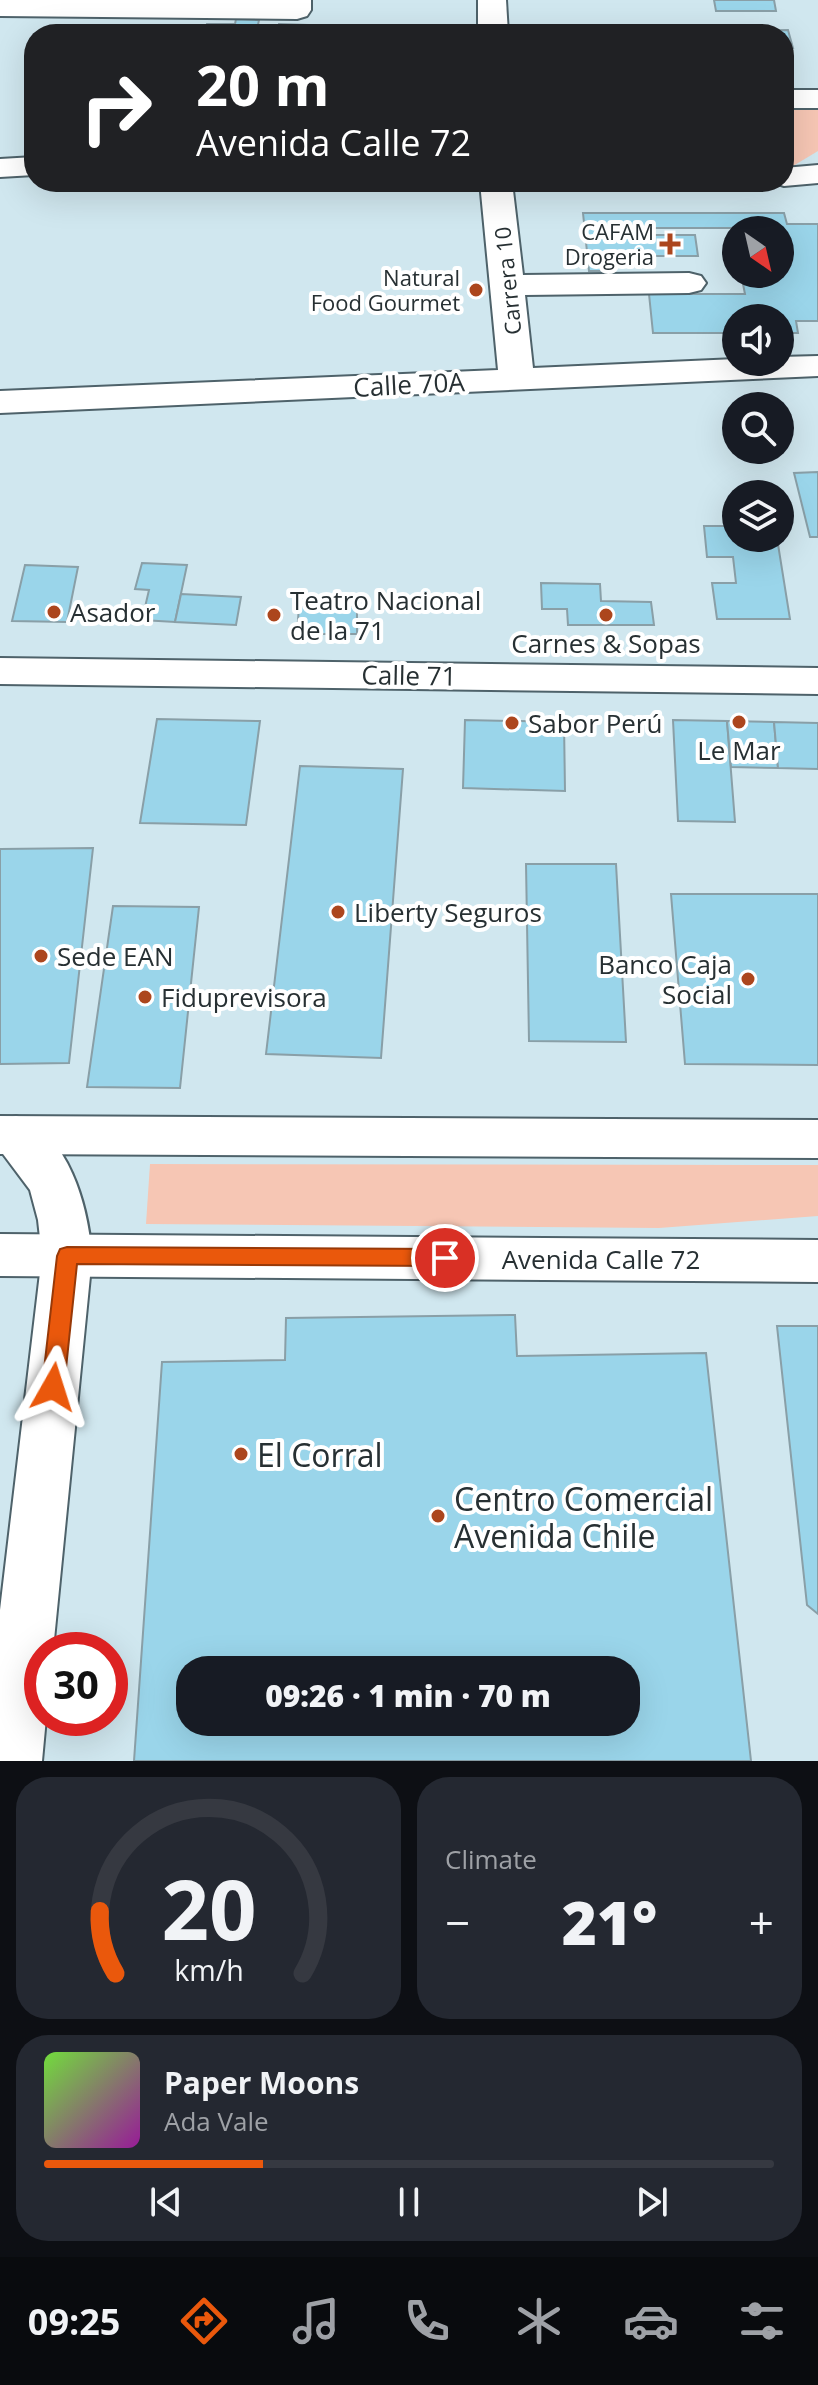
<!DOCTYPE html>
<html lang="en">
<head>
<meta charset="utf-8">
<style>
	body { margin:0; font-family:"Open Sans",sans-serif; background:#242831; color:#f1f3f6; height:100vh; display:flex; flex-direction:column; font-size:30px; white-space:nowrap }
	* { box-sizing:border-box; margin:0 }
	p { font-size:26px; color:#9ea1a6 }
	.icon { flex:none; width:44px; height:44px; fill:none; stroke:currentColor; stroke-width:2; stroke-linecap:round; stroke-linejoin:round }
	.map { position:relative; height:1761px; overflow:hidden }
	.panel { display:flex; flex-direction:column; gap:16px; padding:16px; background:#0d0f14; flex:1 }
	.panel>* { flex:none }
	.guide { position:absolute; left:24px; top:24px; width:770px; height:168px; border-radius:32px; box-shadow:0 8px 32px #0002; background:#202124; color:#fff; overflow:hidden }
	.needle { width:52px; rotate:146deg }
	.fabs { position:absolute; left:722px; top:216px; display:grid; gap:16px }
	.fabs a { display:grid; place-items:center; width:72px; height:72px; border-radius:50%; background:#171b24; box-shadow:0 8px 32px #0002; font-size:40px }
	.speed { position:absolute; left:24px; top:1632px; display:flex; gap:16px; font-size:40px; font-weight:700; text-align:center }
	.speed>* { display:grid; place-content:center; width:104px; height:104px; border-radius:50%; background:#171b24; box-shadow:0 8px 32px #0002; line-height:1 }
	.speed .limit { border:12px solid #d22; background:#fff; color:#111 }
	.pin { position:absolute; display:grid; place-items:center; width:68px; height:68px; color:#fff; margin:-34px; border:4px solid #fff; border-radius:50%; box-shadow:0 2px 8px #0007 }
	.me { position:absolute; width:88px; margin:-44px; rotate:6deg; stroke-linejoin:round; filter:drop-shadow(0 0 6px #0008) }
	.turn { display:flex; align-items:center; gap:28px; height:168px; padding:0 40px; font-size:36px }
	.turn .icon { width:104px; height:104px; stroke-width:2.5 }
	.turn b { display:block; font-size:56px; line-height:68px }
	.big { font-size:60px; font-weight:800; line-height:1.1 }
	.panel .card { flex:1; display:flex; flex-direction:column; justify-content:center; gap:12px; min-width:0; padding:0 28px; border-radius:32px; background:#242831 }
	.panel .dial { align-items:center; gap:0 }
	.dial svg { height:208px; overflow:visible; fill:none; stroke:#363941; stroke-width:7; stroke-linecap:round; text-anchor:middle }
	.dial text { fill:#f1f3f6; stroke:none }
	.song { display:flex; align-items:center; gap:24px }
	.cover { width:96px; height:96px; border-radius:12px; background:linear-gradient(135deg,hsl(100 70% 55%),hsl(300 70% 35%)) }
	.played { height:8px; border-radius:4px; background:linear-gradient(90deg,#ea580c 30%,#363941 30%) }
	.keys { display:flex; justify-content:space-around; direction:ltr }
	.heat { display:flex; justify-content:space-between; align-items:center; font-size:44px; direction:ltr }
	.panel .tiles { flex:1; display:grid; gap:16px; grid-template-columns:1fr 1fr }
	.card:last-child { grid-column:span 2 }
	.trip { position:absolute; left:176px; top:1656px; width:464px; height:80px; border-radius:32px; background:#171b24; box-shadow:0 8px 32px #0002; font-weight:800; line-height:80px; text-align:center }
	.menu { display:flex; height:128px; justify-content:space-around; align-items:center; background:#090b0e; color:#9ea1a6 }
	.menu .icon { width:56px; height:56px }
	.menu .on { color:#ea580c }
	.menu b { font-size:36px; color:#f1f3f6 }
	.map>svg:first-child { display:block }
	.green { fill:#f6c6b4 }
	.building { fill:#9ad5ea; stroke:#899fa7; stroke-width:2; fill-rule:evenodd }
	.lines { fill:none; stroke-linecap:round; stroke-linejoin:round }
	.minor-casing { stroke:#4e626a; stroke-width:4 }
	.major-casing { stroke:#4e626a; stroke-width:4 }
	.minor { fill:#fff; fill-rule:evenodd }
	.major { fill:#fff; fill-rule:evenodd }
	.route { fill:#ea580c; stroke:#983908; stroke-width:2 }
	.poi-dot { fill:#ac461d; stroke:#fff; stroke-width:3 }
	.labels { text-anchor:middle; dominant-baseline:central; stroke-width:8; stroke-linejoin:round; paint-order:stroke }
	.far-poi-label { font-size:22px; fill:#273033; stroke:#fff; text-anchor:end }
	.far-street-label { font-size:22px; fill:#273033; stroke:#fff }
	.street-label { font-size:26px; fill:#273033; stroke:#fff }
	.poi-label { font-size:26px; fill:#273033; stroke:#fff; text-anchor:start }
	.near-poi-label { font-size:32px; fill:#273033; stroke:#fff; text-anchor:start }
</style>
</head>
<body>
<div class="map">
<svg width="818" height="1761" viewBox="0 0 818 1761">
	<rect width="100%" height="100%" fill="#d0e7ef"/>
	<!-- green -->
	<g class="green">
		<path d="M784,105l34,2v44l-30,18h-4z"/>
		<path d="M150,1164l668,1v51l-159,12 -513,-4z"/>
	</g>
	<!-- building -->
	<g class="building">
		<path d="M714,0h60l2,11h-60z"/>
		<path d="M236,19l23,1 -3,14h-51l2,-10h28z"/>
		<path d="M279,24l29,1 -1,9h-30z"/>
		<path d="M788,30l5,18h-9v-14h-59v-3z"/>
		<path d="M583,213h201l3,11h31v97h-22l2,12h-18v-15h-44v15h-83l-4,-39h96l-4,-20h39v-44h-44v10l-2,-12h-82l1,7h42l3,21h-91l2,15h-20z"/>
		<path d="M818,472v65h-8l-16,-64z"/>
		<path d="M704,526h32v12h41l13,81h-73l-5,-36h24l-3,-26h-26z"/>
		<path d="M142,563l45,2 -12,57 -33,-2 7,-30 -14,-1z"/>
		<path d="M25,565l53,2 -11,55 -55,-1z"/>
		<path d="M541,583l59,1 1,17 50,1 3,23h-86l-1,-16h-25z"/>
		<path d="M181,594l60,3 -5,28 -61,-3z"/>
		<path d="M299,606h58v28h-60z"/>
		<path d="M157,719l103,2 -14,104 -106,-2z"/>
		<path d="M465,720l99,2 1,69 -102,-3z"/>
		<path d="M673,720l54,1 8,101 -57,-1z"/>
		<path d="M727,721l47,1 4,46 -47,-1z"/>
		<path d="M774,722l44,1v46l-40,-1z"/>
		<path d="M300,766l103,3 -22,289 -115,-4z"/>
		<path d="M93,848l-24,215 -69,1v-215z"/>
		<path d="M526,864h90l10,178 -97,-1z"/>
		<path d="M671,894h147v171l-133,-1z"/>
		<path d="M113,906l86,1 -19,181 -93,-1z"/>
		<path d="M515,1315l2,41 189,-3 45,408h-617l28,-399 123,-2 1,-42zM190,1670h436v52h-436z"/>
		<path d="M777,1326h41v288l-11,-9z"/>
	</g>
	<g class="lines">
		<defs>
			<g id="minor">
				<path d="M0,0h311v10l-4,6 -10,3 -297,-3z"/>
				<path d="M478,0h28l2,34h-30z"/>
				<rect x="784" y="90" width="34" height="18"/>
				<path d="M34,157v18l-34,2v-18z"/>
				<path d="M818,165v18l-34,3 -12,-4h12v-14z"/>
				<path d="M480,182h32l11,93 166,-2 12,3 5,7 -5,7 -12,3 -164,2 8,73 203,-9v3h44v-5l38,-1v20l-818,37v-22l498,-21z"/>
				<path d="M0,658l818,10v26l-818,-10z"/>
				<path d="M16,1116c53,17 72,90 76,140l-39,394h-11v68h4l-4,43h-42v-151l42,-354 -4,-36 -8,-30 -30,-40v-29z"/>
			</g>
			<g id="major">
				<path d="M0,1116l818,4v38l-818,-4z"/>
				<path d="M0,1234l818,6v42l-818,-6z"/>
			</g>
		</defs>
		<!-- minor casing -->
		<use href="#minor" class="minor-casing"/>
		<!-- major casing -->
		<use href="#major" class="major-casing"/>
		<!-- minor -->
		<use href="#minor" class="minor"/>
		<!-- major -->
		<use href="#major" class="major"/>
	</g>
	<!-- route -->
	<path class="route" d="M67,1247l378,2 8,3 3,6 -3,6 -8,2 -368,-2 -13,123 -3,7 -8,3 -8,-3 -3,-7 15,-131 3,-7z"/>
	<!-- markers -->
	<g class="poi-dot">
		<path d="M666 232h8v8h8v8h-8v8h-8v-8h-8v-8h8z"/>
		<circle cx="476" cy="290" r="8"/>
		<circle cx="54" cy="612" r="8"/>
		<circle cx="274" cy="615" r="8"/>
		<circle cx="606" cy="615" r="8"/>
		<circle cx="739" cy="722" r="8"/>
		<circle cx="512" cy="723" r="8"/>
		<circle cx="338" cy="912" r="8"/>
		<circle cx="41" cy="956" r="8"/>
		<circle cx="748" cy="979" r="8"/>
		<circle cx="145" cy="997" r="8"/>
		<circle cx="241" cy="1454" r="8"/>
		<circle cx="438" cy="1516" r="8"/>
	</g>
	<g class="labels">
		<!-- far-poi labels -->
		<g class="far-poi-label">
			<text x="654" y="231">CAFAM<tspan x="654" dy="25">Drogeria</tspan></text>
			<text x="460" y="277">Natural<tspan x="460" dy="25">Food Gourmet</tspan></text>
		</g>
		<!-- far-street labels -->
		<g class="far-street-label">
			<text transform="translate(507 281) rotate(-96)">Carrera 10</text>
		</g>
		<!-- street labels -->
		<g class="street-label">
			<text transform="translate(409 384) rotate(-3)">Calle 70A</text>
			<text transform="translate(409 675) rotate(1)">Calle 71</text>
			<text x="601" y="1259">Avenida Calle 72</text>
		</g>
		<!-- poi labels -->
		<g class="poi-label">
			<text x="290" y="600">Teatro Nacional<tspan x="290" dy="30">de la 71</tspan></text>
			<text x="70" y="612">Asador</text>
			<text x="606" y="643" text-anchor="middle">Carnes &amp; Sopas</text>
			<text x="528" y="723">Sabor Perú</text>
			<text x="739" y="750" text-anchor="middle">Le Mar</text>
			<text x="354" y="912">Liberty Seguros</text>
			<text x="57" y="956">Sede EAN</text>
			<text x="732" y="964" text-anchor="end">Banco Caja<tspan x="732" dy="30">Social</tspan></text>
			<text x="161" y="997">Fiduprevisora</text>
		</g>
		<!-- near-poi labels -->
		<g class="near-poi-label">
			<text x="257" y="1454">El Corral</text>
			<text x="454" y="1498">Centro Comercial<tspan x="454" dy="37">Avenida Chile</tspan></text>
		</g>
	</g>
</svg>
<div class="fabs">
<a><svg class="needle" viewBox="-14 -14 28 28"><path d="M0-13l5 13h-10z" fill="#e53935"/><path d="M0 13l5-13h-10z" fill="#9ea1a6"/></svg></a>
<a><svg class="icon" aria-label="sound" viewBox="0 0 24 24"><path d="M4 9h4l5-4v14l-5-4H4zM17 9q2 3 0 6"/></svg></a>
<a><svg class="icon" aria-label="search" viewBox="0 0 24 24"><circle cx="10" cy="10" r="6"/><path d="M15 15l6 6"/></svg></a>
<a><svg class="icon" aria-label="layers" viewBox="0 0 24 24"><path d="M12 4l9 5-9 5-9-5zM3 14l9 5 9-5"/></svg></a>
</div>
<div class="speed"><div class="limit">30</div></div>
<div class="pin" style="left:445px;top:1258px;background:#d93025"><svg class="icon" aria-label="arrive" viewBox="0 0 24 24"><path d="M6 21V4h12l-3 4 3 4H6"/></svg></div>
<svg class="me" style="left:53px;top:1387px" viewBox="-20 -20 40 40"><path d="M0-17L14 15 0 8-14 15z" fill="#ea580c" stroke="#fff" stroke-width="4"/></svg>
<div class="trip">09:26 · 1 min · 70 m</div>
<div class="guide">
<div class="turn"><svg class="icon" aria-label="right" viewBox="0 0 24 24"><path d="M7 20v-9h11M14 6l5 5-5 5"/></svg><div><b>20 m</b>Avenida Calle 72</div></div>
</div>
</div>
<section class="panel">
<div class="tiles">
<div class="card dial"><svg viewBox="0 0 100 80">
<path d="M14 69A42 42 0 1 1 86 69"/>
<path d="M14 69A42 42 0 0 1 8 45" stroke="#ea580c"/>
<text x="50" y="56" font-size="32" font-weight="700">20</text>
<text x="50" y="72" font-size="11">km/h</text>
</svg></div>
<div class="card"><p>Climate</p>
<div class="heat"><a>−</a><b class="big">21°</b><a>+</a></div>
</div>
<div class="card">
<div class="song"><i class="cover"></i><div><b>Paper Moons</b><p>Ada Vale</p></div></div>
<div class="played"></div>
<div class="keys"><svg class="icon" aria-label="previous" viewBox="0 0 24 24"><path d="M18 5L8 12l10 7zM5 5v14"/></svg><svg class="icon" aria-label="pause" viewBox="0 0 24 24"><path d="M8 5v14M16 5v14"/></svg><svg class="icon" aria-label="next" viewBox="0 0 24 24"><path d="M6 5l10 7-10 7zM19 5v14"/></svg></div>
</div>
</div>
</section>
<nav class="menu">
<b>09:25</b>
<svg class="icon on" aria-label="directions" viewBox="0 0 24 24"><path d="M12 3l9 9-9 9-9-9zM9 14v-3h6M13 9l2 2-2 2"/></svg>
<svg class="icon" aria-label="music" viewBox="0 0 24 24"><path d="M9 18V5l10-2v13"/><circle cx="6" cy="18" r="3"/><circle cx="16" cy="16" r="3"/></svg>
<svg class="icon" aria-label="phone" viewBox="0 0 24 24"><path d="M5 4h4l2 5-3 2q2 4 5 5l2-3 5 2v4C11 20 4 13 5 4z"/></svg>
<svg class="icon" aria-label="climate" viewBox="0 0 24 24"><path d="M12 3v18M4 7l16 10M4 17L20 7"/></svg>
<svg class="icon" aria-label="car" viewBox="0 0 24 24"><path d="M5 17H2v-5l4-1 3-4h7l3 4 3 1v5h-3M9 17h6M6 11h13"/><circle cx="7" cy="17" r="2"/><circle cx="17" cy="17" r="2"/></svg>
<svg class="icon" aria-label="filters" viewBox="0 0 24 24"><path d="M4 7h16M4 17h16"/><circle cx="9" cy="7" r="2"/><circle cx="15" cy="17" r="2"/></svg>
</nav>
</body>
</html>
